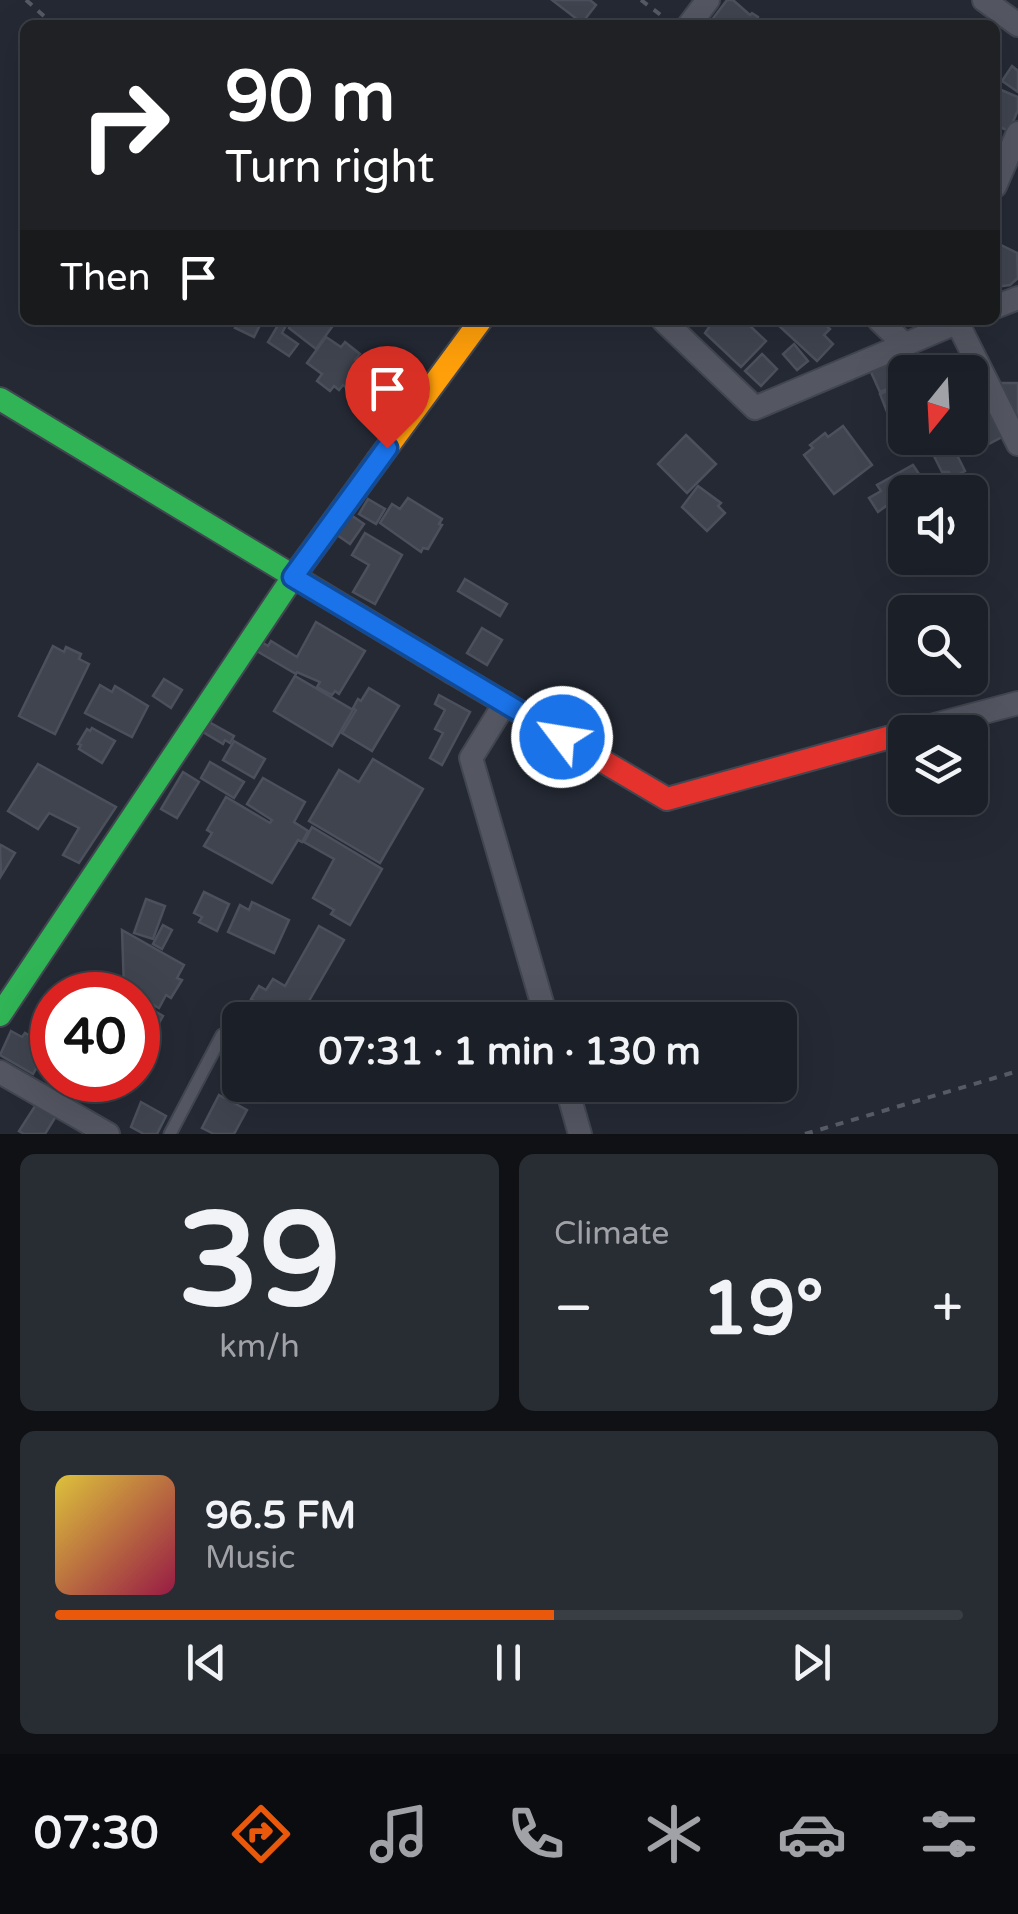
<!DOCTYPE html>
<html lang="en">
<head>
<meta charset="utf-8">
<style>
	body { margin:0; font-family:"Varela Round",sans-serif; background:#282c33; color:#f1f3f6; height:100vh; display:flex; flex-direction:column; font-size:38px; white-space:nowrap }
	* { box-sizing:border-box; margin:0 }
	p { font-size:32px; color:#a0a2a7 }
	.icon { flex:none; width:55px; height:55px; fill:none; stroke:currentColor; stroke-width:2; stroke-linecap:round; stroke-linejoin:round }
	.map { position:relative; height:1134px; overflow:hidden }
	.details { display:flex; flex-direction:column; gap:20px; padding:20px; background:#0f1115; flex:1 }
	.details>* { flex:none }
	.hud { position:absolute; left:20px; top:20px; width:980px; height:305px; border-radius:15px; box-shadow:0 10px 40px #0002,0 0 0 2px #393d44; background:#202124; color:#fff; overflow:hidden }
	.needle { width:65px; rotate:198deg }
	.fabs { position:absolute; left:888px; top:355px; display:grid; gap:20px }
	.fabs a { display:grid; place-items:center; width:100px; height:100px; border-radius:15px; background:#1b1f27; box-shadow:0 10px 40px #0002,0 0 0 2px #393d44; font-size:50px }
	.speed { position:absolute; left:30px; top:972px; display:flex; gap:20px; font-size:50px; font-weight:700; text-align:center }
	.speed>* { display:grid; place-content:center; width:130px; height:130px; border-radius:50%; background:#1b1f27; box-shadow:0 10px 40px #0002,0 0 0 2px #393d44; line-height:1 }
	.speed .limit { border:15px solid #d22; background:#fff; color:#111 }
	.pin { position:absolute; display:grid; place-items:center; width:85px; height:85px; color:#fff; margin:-102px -42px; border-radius:50% 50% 50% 0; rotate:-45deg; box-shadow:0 0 10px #0007 }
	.pin .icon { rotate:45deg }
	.me { position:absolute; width:110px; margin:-55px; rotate:301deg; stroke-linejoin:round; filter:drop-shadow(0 0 8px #0008) }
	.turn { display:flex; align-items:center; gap:35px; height:210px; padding:0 40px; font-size:45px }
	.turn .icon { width:130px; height:130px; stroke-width:2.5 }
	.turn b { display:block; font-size:70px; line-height:85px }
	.then { display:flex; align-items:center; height:95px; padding:0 40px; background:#0003; gap:20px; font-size:38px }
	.big { font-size:75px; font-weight:700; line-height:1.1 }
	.details .tile { flex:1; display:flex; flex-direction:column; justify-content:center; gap:15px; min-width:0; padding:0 35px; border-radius:15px; background:#282c33 }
	.details .dial { align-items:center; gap:0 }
	.dial b { font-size:130px; line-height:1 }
	.song { display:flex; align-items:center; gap:30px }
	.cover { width:120px; height:120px; border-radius:15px; background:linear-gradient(135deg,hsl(50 70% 55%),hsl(340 70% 35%)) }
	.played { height:10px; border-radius:5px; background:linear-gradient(90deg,#ea580c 55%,#393d44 55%) }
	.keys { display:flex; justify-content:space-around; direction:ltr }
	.heat { display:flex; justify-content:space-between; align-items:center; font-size:55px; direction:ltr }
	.details .tiles { flex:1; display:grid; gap:20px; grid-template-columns:1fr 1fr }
	.tile:last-child { grid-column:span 2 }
	.trip { position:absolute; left:222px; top:1002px; width:575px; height:100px; border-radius:15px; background:#1b1f27; box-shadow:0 10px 40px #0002,0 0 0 2px #393d44; font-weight:700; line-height:100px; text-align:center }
	.menu { display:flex; height:160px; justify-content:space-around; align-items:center; background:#0b0c10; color:#a0a2a7 }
	.menu .icon { width:70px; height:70px }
	.menu .on { color:#ea580c }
	.menu b { font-size:45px; color:#f1f3f6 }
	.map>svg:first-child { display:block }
	.building { fill:#3f444f; stroke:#4b505c; stroke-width:2.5 }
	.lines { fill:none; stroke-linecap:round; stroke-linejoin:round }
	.lane-casing { stroke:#414650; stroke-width:15 }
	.street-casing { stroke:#414650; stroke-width:26 }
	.fast-casing { stroke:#414650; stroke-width:26 }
	.slow-casing { stroke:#414650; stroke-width:26 }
	.jam-casing { stroke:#414650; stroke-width:26 }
	.path { stroke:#565a64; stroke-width:4; stroke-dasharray:8 8; stroke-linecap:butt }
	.lane { stroke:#545762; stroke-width:11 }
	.street { stroke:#545762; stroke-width:22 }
	.fast { stroke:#30b455; stroke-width:22 }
	.slow { stroke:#ff9f0a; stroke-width:22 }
	.jam { stroke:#e5322d; stroke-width:22 }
	.route-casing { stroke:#114b97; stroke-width:25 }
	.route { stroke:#1a73e8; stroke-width:18 }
</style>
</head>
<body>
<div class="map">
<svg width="1018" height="1134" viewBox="0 0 1018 1134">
	<rect width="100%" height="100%" fill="#242934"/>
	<!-- building -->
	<g class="building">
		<path d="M552,0h38l6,5 -14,18z"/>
		<path d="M727,0h6l17,15 2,-2 6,4 -3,8h-47z"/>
		<path d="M1012,66l6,5v21l-16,-11z"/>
		<path d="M999,89l19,8v13l-9,21 -14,-6v-28z"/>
		<path d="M995,242l22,11 1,25 -8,7 -15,2z"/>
		<path d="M239,320l22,3 -7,14 -19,-9z"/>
		<path d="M281,320h8l-7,13 16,11 -9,12 -21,-14z"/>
		<path d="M295,320h42l-21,29 -27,-21z"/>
		<path d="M714,320h39l-3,6 16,15 -25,26 -36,-34z"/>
		<path d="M781,320h39l10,9 -6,6 9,9 -16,17 -40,-37z"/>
		<path d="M326,337l15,10 4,-5 15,12 -5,6 23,17 -12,16 -2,-2 -5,6 -16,-12 -4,5 -5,-4 -4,5 -13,-10 5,-7 -15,-11z"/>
		<path d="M794,344l14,17 -11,9 -14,-16z"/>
		<path d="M762,354l15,15 -16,17 -16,-15z"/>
		<path d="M889,363l10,21 -19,8 -9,-20z"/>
		<path d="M975,383l7,15 -12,6v-18z"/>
		<path d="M997,383h21v39z"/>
		<path d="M895,387l10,14v14l-14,7 -11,-28z"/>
		<path d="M983,400l6,13 -18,9 -1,-16z"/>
		<path d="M991,416l11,21 -19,10 -11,-21z"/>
		<path d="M904,417l1,21 11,2 -11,6 -12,-23z"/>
		<path d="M843,426l29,39 -38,29 -30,-39 9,-7 -3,-3 15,-12 3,4z"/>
		<path d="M686,435l30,29 -29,29 -29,-29z"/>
		<path d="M950,441l15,30 -13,7 -3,-6h-7l-11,-22z"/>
		<path d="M913,465l18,27h-26v19l-4,-6 -11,7 -4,-6 -8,6 -9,-14 12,-7 -4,-6z"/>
		<path d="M698,486l23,17 -3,3 7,7 -18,18 -25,-24z"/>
		<path d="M408,498l34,21 -3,5 3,1 -14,24 -5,-1 -2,4 -41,-29 12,-19 8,5z"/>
		<path d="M368,499l17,10 -9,15 -17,-10z"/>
		<path d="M351,515l13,9 -14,20 -13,-9z"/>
		<path d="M365,533l37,22 -27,49 -22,-12 16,-27 -17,-10z"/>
		<path d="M465,579l42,25 -7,12 -42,-25z"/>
		<path d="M316,622l49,29 -26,43 -4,-3 -3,4 -15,-8 3,-5 -23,-10 -1,2 -41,-24 5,-9 8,5 3,-5 26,16z"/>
		<path d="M482,628l20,12 -15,25 -20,-12z"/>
		<path d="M53,646l11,6 2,-5 15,7 -2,5 10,5 -34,70 -36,-18z"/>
		<path d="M295,676l58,34 -21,36 -58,-35z"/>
		<path d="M164,679l18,11 -11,18 -18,-12z"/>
		<path d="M100,685l12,7 3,-6 33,20 -16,31 -47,-24z"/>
		<path d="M369,688l30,18 -27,45 -30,-18 14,-23 -3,-2 5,-9 3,2z"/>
		<path d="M439,695l31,17 -28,53 -12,-7 13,-25 -8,-4 10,-19 -10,-6z"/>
		<path d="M209,722l25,14 -4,7 -5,-3 -2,4 -20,-12z"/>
		<path d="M92,728l23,13 -13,22 -23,-14 2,-4 -3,-1 9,-15 3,2z"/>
		<path d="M234,741l31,18 -11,19 -31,-18z"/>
		<path d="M373,759l50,30 -43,74 -71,-42 30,-51 20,12z"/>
		<path d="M210,762l34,20 -10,16 -33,-20z"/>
		<path d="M38,764l78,43 -37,56 -16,-8 16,-27 -30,-15 -11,16 -30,-18z"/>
		<path d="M183,772l16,10 -22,36 -16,-9z"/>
		<path d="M263,778l42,24 -11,20 14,9 -6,11 -4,-2 -26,43 -68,-37 8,-13 -5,-3 19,-33 44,26 2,-3 -25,-16z"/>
		<path d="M312,827l70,42 -32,56 -19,-11 3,-4 -21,-12 21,-39 -30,-17z"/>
		<path d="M1,845l14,8 -14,23 -1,-29z"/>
		<path d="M204,892l25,12 -12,27 -18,-9 3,-5 -8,-4z"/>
		<path d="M146,899l19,7 -12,33 -19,-6z"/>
		<path d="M252,902l37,18 -15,33 -46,-21 12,-27 9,5z"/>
		<path d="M163,925l9,5 -10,19 -9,-5z"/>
		<path d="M319,926l25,14 -46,80h-10l-37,-21 8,-13 7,4 7,-11 12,7z"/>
		<path d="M122,930l62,35 -7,13 5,2 -11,18 -5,-3 -7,13 -35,-19z"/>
		<path d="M250,1002l32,18h-42z"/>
		<path d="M146,1006l17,10 -4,7 -17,-10z"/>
		<path d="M240,1021v35l-9,-5 4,-6 -6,-4z"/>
		<path d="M11,1031l11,6 3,-4 15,9 -3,5 9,4 -13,23 -33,-19z"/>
		<path d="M219,1095l28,15 -13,24h-20l-12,-6z"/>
		<path d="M141,1102l25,14 -9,18h-13l-13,-7z"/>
		<path d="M37,1103l19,13 -11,18h-21l-5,-3z"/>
	</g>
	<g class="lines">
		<defs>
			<path id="lane" d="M170,1134l52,-99"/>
			<g id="street">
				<path d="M984,0l34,25"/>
				<path d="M689,25l19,-25"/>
				<path d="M995,186l23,-53"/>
				<path d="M995,307l23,-9"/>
				<path d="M663,320l92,88 208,-88"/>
				<path d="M879,320l25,24"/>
				<path d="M956,320l62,124"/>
				<path d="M505,703l-34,55 76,262"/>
				<path d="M908,732l110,-29"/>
				<path d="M0,1072l108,62"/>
				<path d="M566,1085l14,49"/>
			</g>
			<g id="fast">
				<path d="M0,399l452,273"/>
				<path d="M0,1015l293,-438 85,-117"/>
			</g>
			<path id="slow" d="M378,460l103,-140"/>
			<path id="jam" d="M452,672l215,127 238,-66"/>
		</defs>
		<!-- lane casing -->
		<use href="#lane" class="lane-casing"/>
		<!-- street casing -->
		<use href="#street" class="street-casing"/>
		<!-- fast casing -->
		<use href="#fast" class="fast-casing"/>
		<!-- slow casing -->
		<use href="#slow" class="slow-casing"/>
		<!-- jam casing -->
		<use href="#jam" class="jam-casing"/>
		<!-- path -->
		<g class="path">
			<path d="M26,0l28,25"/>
			<path d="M641,0l25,19"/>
			<path d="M805,1134l213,-63"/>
		</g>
		<!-- lane -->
		<use href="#lane" class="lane"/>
		<!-- street -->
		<use href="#street" class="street"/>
		<!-- fast -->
		<use href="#fast" class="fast"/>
		<!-- slow -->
		<use href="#slow" class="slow"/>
		<!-- jam -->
		<use href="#jam" class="jam"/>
	</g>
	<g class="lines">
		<defs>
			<path id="route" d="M387,448l-94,129 269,160"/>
		</defs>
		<!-- route casing -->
		<use href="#route" class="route-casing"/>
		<!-- route -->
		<use href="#route" class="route"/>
	</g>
</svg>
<div class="fabs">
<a><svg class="needle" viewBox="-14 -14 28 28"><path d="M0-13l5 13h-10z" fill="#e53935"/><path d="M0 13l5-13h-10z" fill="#a0a2a7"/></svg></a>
<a><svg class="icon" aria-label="sound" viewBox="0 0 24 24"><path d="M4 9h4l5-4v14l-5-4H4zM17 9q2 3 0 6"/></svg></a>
<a><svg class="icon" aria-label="search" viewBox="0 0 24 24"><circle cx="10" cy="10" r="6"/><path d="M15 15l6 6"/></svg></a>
<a><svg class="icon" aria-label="layers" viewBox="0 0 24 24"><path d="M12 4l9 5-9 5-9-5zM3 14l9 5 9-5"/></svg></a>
</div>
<div class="speed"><div class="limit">40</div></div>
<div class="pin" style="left:387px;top:448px;background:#d93025"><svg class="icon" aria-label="arrive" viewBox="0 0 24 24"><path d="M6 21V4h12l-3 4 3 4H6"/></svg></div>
<svg class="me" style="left:562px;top:737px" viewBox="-20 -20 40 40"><circle r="17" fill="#1a73e8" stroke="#fff" stroke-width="3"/><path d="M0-11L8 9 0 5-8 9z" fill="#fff"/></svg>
<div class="trip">07:31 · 1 min · 130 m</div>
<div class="hud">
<div class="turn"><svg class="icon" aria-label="right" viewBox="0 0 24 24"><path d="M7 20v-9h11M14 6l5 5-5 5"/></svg><div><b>90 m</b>Turn right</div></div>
<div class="then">Then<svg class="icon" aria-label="arrive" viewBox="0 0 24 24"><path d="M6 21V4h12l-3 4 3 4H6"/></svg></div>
</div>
</div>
<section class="details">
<div class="tiles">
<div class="tile dial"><b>39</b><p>km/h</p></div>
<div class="tile"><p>Climate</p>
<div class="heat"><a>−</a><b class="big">19°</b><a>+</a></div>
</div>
<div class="tile">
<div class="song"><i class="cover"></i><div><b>96.5 FM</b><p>Music</p></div></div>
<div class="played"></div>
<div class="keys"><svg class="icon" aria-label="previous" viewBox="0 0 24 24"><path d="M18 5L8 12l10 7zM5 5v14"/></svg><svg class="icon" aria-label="pause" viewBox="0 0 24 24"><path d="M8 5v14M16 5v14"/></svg><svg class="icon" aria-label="next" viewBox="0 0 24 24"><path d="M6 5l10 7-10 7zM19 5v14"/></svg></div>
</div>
</div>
</section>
<nav class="menu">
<b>07:30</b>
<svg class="icon on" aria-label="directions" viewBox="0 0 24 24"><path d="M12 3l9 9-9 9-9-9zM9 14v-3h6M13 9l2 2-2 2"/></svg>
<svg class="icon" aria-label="music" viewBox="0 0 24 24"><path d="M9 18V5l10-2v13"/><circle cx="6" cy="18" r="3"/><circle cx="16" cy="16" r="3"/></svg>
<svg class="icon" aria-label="phone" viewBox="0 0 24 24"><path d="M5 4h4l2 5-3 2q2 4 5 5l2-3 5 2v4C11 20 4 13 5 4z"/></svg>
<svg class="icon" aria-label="climate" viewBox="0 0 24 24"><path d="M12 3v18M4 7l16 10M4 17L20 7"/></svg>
<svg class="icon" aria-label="car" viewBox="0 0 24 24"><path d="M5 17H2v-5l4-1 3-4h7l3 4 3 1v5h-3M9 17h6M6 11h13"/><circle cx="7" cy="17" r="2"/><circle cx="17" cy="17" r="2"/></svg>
<svg class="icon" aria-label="filters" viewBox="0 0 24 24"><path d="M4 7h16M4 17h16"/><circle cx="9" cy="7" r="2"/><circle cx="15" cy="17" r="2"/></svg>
</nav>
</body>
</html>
